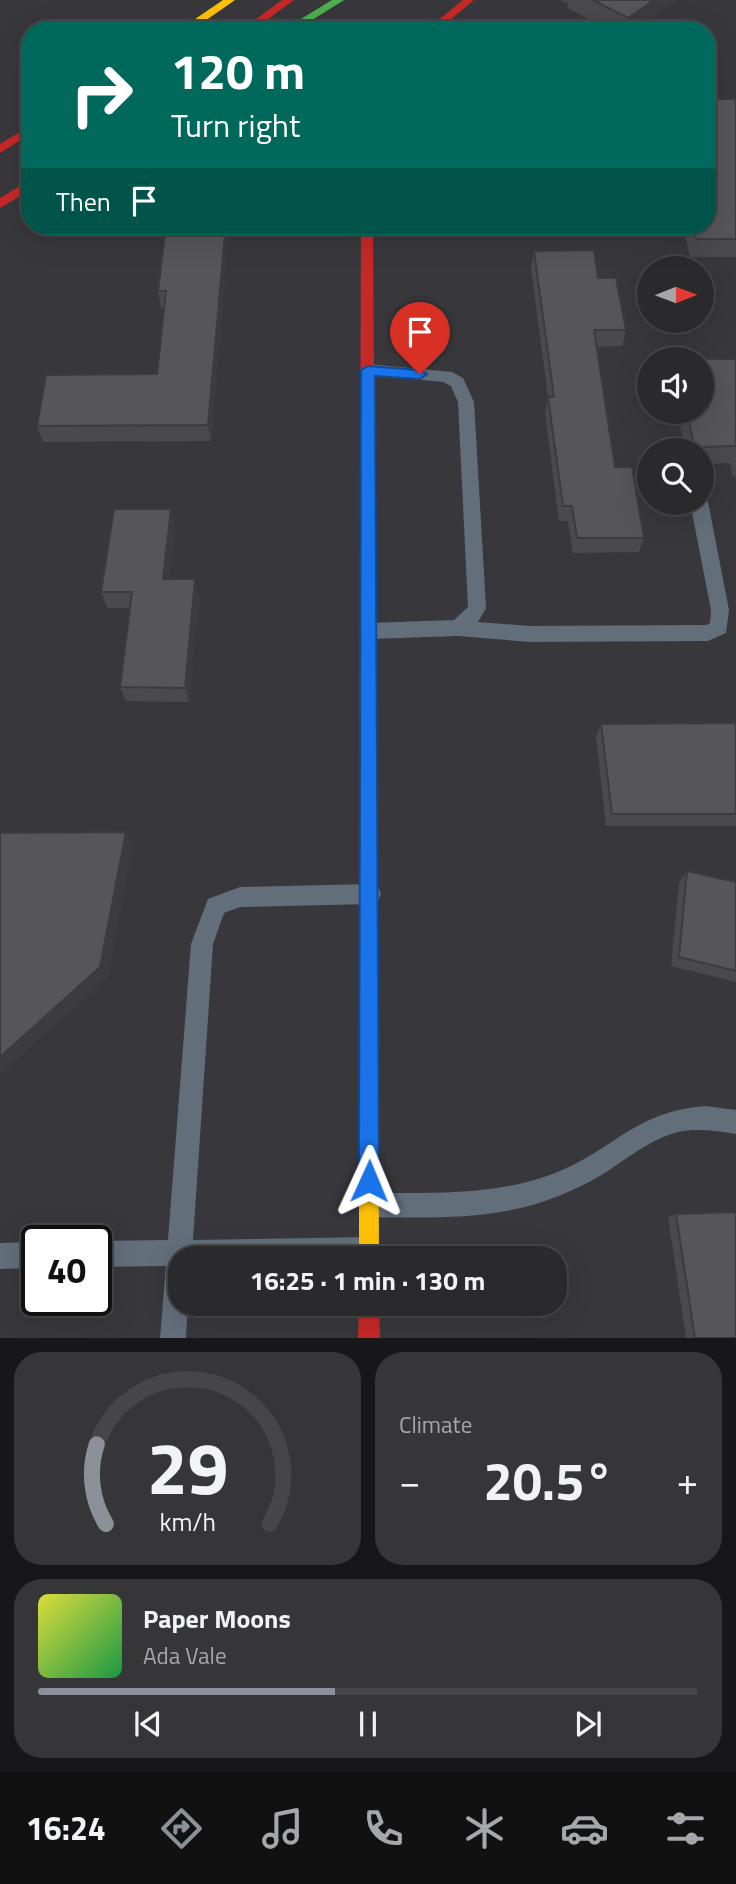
<!DOCTYPE html>
<html lang="en">
<head>
<meta charset="utf-8">
<style>
	body { margin:0; font-family:"Titillium Web",sans-serif; background:#363639; color:#f1f3f6; height:100vh; display:flex; flex-direction:column; font-size:26px; white-space:nowrap }
	* { box-sizing:border-box; margin:0 }
	p { font-size:23px; color:#a5a7aa }
	.icon { flex:none; width:38px; height:38px; fill:none; stroke:currentColor; stroke-width:2; stroke-linecap:round; stroke-linejoin:round }
	.map { position:relative; height:1338px; overflow:hidden }
	.sheet { display:flex; flex-direction:column; gap:14px; padding:14px; background:#171719; flex:1 }
	.sheet>* { flex:none }
	.guide { position:absolute; left:21px; top:21px; width:695px; height:214px; border-radius:28px; box-shadow:0 7px 28px #0002,0 0 0 2px #464649; background:#00695c; color:#fff; overflow:hidden }
	.needle { width:46px; rotate:89deg }
	.controls { position:absolute; left:637px; top:256px; display:grid; gap:14px }
	.controls a { display:grid; place-items:center; width:77px; height:77px; border-radius:50%; background:#2a2a2d; box-shadow:0 7px 28px #0002,0 0 0 2px #464649; font-size:35px }
	.speed { position:absolute; left:21px; top:1225px; display:flex; gap:14px; font-size:35px; font-weight:700; text-align:center }
	.speed>* { display:grid; place-content:center; width:91px; height:91px; border-radius:50%; background:#2a2a2d; box-shadow:0 7px 28px #0002,0 0 0 2px #464649; line-height:1 }
	.speed .limit { border:4px solid #111; border-radius:10px; background:#fff; color:#111 }
	.pin { position:absolute; display:grid; place-items:center; width:60px; height:60px; color:#fff; margin:-72px -30px; border-radius:50% 50% 50% 0; rotate:-45deg; box-shadow:0 0 7px #0007 }
	.pin .icon { rotate:45deg }
	.me { position:absolute; width:77px; margin:-38px; rotate:1deg; stroke-linejoin:round; filter:drop-shadow(0 0 5px #0008) }
	.turn { display:flex; align-items:center; gap:24px; height:147px; padding:0 35px; font-size:32px }
	.turn .icon { width:91px; height:91px; stroke-width:2.5 }
	.turn b { display:block; font-size:49px; line-height:60px }
	.then { display:flex; align-items:center; height:66px; padding:0 35px; background:#0003; gap:14px; font-size:26px }
	.big { font-size:52px; font-weight:700; line-height:1.1 }
	.sheet .widget { flex:1; display:flex; flex-direction:column; justify-content:center; gap:10px; min-width:0; padding:0 24px; border-radius:28px; background:#363639 }
	.sheet .dial { align-items:center; gap:0 }
	.dial svg { height:182px; overflow:visible; fill:none; stroke:#464649; stroke-width:7; stroke-linecap:round; text-anchor:middle }
	.dial text { fill:#f1f3f6; stroke:none }
	.song { display:flex; align-items:center; gap:21px }
	.cover { width:84px; height:84px; border-radius:10px; background:linear-gradient(135deg,hsl(60 70% 55%),hsl(140 70% 35%)) }
	.played { height:7px; border-radius:4px; background:linear-gradient(90deg,#8c9099 45%,#464649 45%) }
	.keys { display:flex; justify-content:space-around; direction:ltr }
	.heat { display:flex; justify-content:space-between; align-items:center; font-size:38px; direction:ltr }
	.sheet .tiles { flex:1; display:grid; gap:14px; grid-template-columns:1fr 1fr }
	.widget:last-child { grid-column:span 2 }
	.trip { position:absolute; left:168px; top:1246px; width:399px; height:70px; border-radius:28px; background:#2a2a2d; box-shadow:0 7px 28px #0002,0 0 0 2px #464649; font-weight:700; line-height:70px; text-align:center }
	.dock { display:flex; height:112px; justify-content:space-around; align-items:center; background:#111112; color:#a5a7aa }
	.dock .icon { width:49px; height:49px }
	.dock .selected { color:#8c9099 }
	.dock b { font-size:32px; color:#f1f3f6 }
	.map>svg:first-child { display:block }
	.lines { fill:none; stroke-linecap:round; stroke-linejoin:round }
	.lane { fill:#636e7b; fill-rule:evenodd }
	.fast { fill:#4caf50; fill-rule:evenodd }
	.slow { fill:#ffc107; fill-rule:evenodd }
	.jam { fill:#c62828; fill-rule:evenodd }
	.wall { fill:#4a494c }
	.shaded-wall { fill:#3c3c3e }
	.building { fill:#565558; stroke:#3c3c3e; stroke-width:2 }
	.route { fill:#1a73e8; stroke:#114b97; stroke-width:2 }
</style>
</head>
<body>
<div class="map">
<svg width="736" height="1338" viewBox="0 0 736 1338">
	<rect width="100%" height="100%" fill="#38383c"/>
	<g class="lines">
		<!-- lane -->
		<g class="lane">
			<path d="M368,364l84,8 11,6 11,24 12,206 -8,14 52,4 176,-1 4,-2 1,-13 -21,-108h12v-6l6,6 21,108 -3,23 -18,8 -178,1 -72,-6 -89,3 -7,-2 -2,-6 2,-6 7,-2 85,-3 14,-13 -10,-205 -7,-16 -8,-4 -81,-8 -2,-4 2,-4z"/>
			<path d="M370,884l8,3 3,7 -3,7 -8,3 -130,3 -16,6 -11,31 -20,296 175,-3 9,4 4,9 -4,8h-197v46h8l-2,34h-26l6,-72 -70,1v-26l72,-1 23,-296 17,-45 32,-12z"/>
			<path d="M705,1106l31,4v24c-19,-3 -39,-6 -58,-2 -28,7 -51,27 -75,42 -18,11 -38,20 -58,27 -56,19 -117,17 -175,16l-9,-3 -3,-9 3,-9 9,-3c64,0 130,3 190,-22 57,-24 75,-59 145,-65z"/>
			<path d="M37,1242v26l-37,1v-26z"/>
		</g>
		<!-- fast -->
		<path class="fast" d="M332,0h12l-48,30h-13z"/>
		<!-- slow -->
		<g class="slow">
			<path d="M223,0h12l-43,30h-13z"/>
			<path d="M368,820l6,2 3,6 2,430h-20v-430l3,-6z"/>
		</g>
		<!-- jam -->
		<g class="jam">
			<path d="M282,0h12l-41,30h-12z"/>
			<path d="M463,0h11l-36,30h-12z"/>
			<path d="M30,126v8l-30,19v-9z"/>
			<path d="M30,180v10l-30,18v-10z"/>
			<path d="M361,226h12l4,602 -3,6 -6,2 -6,-2 -3,-6z"/>
			<path d="M359,1304h20l1,34h-22z"/>
		</g>
	</g>
	<!-- wall -->
	<g class="wall">
		<path d="M560,0h117l-42,30h-25l-43,-22 1,-4z"/>
		<path d="M711,99h25v158h-46l-7,-31h24z"/>
		<path d="M166,226h57l1,8h1l2,17 -16,190 -168,1 -6,-16 120,-52 7,-66h-3l-3,-17z"/>
		<path d="M534,251l64,27 28,52 -4,16 -25,1 18,120 29,71 -5,14 -66,1 -5,-32h-9l-14,-108 3,-16 -17,-129z"/>
		<path d="M736,359v118h-3l-3,-14 -28,1v-14h-17l-8,-39h25z"/>
		<path d="M175,526l-6,53 30,15 -10,108 -63,-1 -6,-14 10,-79h-23l-6,-16z"/>
		<path d="M736,723v103h-130l-10,-89 5,-13z"/>
		<path d="M687,871l49,11v100l-65,-16 8,-84z"/>
		<path d="M676,1214l60,124h-50l-18,-121z"/>
	</g>
	<!-- shaded-wall -->
	<g class="shaded-wall">
		<path d="M654,0h23l-42,30h-9l2,-12z"/>
		<path d="M221,226h2l1,10 -4,-2z"/>
		<path d="M225,234l2,17 -16,190 -3,-16z"/>
		<path d="M171,509l4,17 -8,68 -4,-15z"/>
		<path d="M195,579l4,15 -10,108 -4,-14z"/>
		<path d="M126,832l7,14 -25,131 -108,98v-18z"/>
	</g>
	<!-- building -->
	<g class="building">
		<path d="M593,0h61l-26,18z"/>
		<path d="M707,85l4,14h25v140h-40l-3,-13h14z"/>
		<path d="M166,226h55l-1,8h5l-17,191 -171,1 9,-51 111,-1 9,-83h-8z"/>
		<path d="M594,250l4,28h18l10,52h-32l21,137h17l12,71h-67l-5,-32h-9l-15,-109h6l-20,-146z"/>
		<path d="M702,359h34v87l-42,1 -7,-36h15z"/>
		<path d="M114,509h57l-8,70h32l-10,109 -65,-1 12,-95h-31z"/>
		<path d="M736,723v91h-124l-11,-90z"/>
		<path d="M126,832l-26,135 -100,90v-224z"/>
		<path d="M687,871l49,11v89l-57,-14z"/>
		<path d="M736,1212v126h-41l-19,-124z"/>
	</g>
	<!-- route -->
	<path class="route" d="M368,366l52,4 7,4 -7,5 -45,-3 4,805 -3,8 -7,3 -7,-3 -3,-8 2,-811z"/>
</svg>
<div class="controls">
<a><svg class="needle" viewBox="-14 -14 28 28"><path d="M0-13l5 13h-10z" fill="#e53935"/><path d="M0 13l5-13h-10z" fill="#a5a7aa"/></svg></a>
<a><svg class="icon" aria-label="sound" viewBox="0 0 24 24"><path d="M4 9h4l5-4v14l-5-4H4zM17 9q2 3 0 6"/></svg></a>
<a><svg class="icon" aria-label="search" viewBox="0 0 24 24"><circle cx="10" cy="10" r="6"/><path d="M15 15l6 6"/></svg></a>
</div>
<div class="speed"><div class="limit">40</div></div>
<div class="pin" style="left:420px;top:374px;background:#d93025"><svg class="icon" aria-label="arrive" viewBox="0 0 24 24"><path d="M6 21V4h12l-3 4 3 4H6"/></svg></div>
<svg class="me" style="left:369px;top:1181px" viewBox="-20 -20 40 40"><path d="M0-17L14 15 0 8-14 15z" fill="#1a73e8" stroke="#fff" stroke-width="4"/></svg>
<div class="trip">16:25 · 1 min · 130 m</div>
<div class="guide">
<div class="turn"><svg class="icon" aria-label="right" viewBox="0 0 24 24"><path d="M7 20v-9h11M14 6l5 5-5 5"/></svg><div><b>120 m</b>Turn right</div></div>
<div class="then">Then<svg class="icon" aria-label="arrive" viewBox="0 0 24 24"><path d="M6 21V4h12l-3 4 3 4H6"/></svg></div>
</div>
</div>
<section class="sheet">
<div class="tiles">
<div class="widget dial"><svg viewBox="0 0 100 80">
<path d="M14 69A42 42 0 1 1 86 69"/>
<path d="M14 69A42 42 0 0 1 10 34" stroke="#8c9099"/>
<text x="50" y="56" font-size="32" font-weight="700">29</text>
<text x="50" y="72" font-size="11">km/h</text>
</svg></div>
<div class="widget"><p>Climate</p>
<div class="heat"><a>−</a><b class="big">20.5°</b><a>+</a></div>
</div>
<div class="widget">
<div class="song"><i class="cover"></i><div><b>Paper Moons</b><p>Ada Vale</p></div></div>
<div class="played"></div>
<div class="keys"><svg class="icon" aria-label="previous" viewBox="0 0 24 24"><path d="M18 5L8 12l10 7zM5 5v14"/></svg><svg class="icon" aria-label="pause" viewBox="0 0 24 24"><path d="M8 5v14M16 5v14"/></svg><svg class="icon" aria-label="next" viewBox="0 0 24 24"><path d="M6 5l10 7-10 7zM19 5v14"/></svg></div>
</div>
</div>
</section>
<nav class="dock">
<b>16:24</b>
<svg class="icon selected" aria-label="directions" viewBox="0 0 24 24"><path d="M12 3l9 9-9 9-9-9zM9 14v-3h6M13 9l2 2-2 2"/></svg>
<svg class="icon" aria-label="music" viewBox="0 0 24 24"><path d="M9 18V5l10-2v13"/><circle cx="6" cy="18" r="3"/><circle cx="16" cy="16" r="3"/></svg>
<svg class="icon" aria-label="phone" viewBox="0 0 24 24"><path d="M5 4h4l2 5-3 2q2 4 5 5l2-3 5 2v4C11 20 4 13 5 4z"/></svg>
<svg class="icon" aria-label="climate" viewBox="0 0 24 24"><path d="M12 3v18M4 7l16 10M4 17L20 7"/></svg>
<svg class="icon" aria-label="car" viewBox="0 0 24 24"><path d="M5 17H2v-5l4-1 3-4h7l3 4 3 1v5h-3M9 17h6M6 11h13"/><circle cx="7" cy="17" r="2"/><circle cx="17" cy="17" r="2"/></svg>
<svg class="icon" aria-label="filters" viewBox="0 0 24 24"><path d="M4 7h16M4 17h16"/><circle cx="9" cy="7" r="2"/><circle cx="15" cy="17" r="2"/></svg>
</nav>
</body>
</html>
